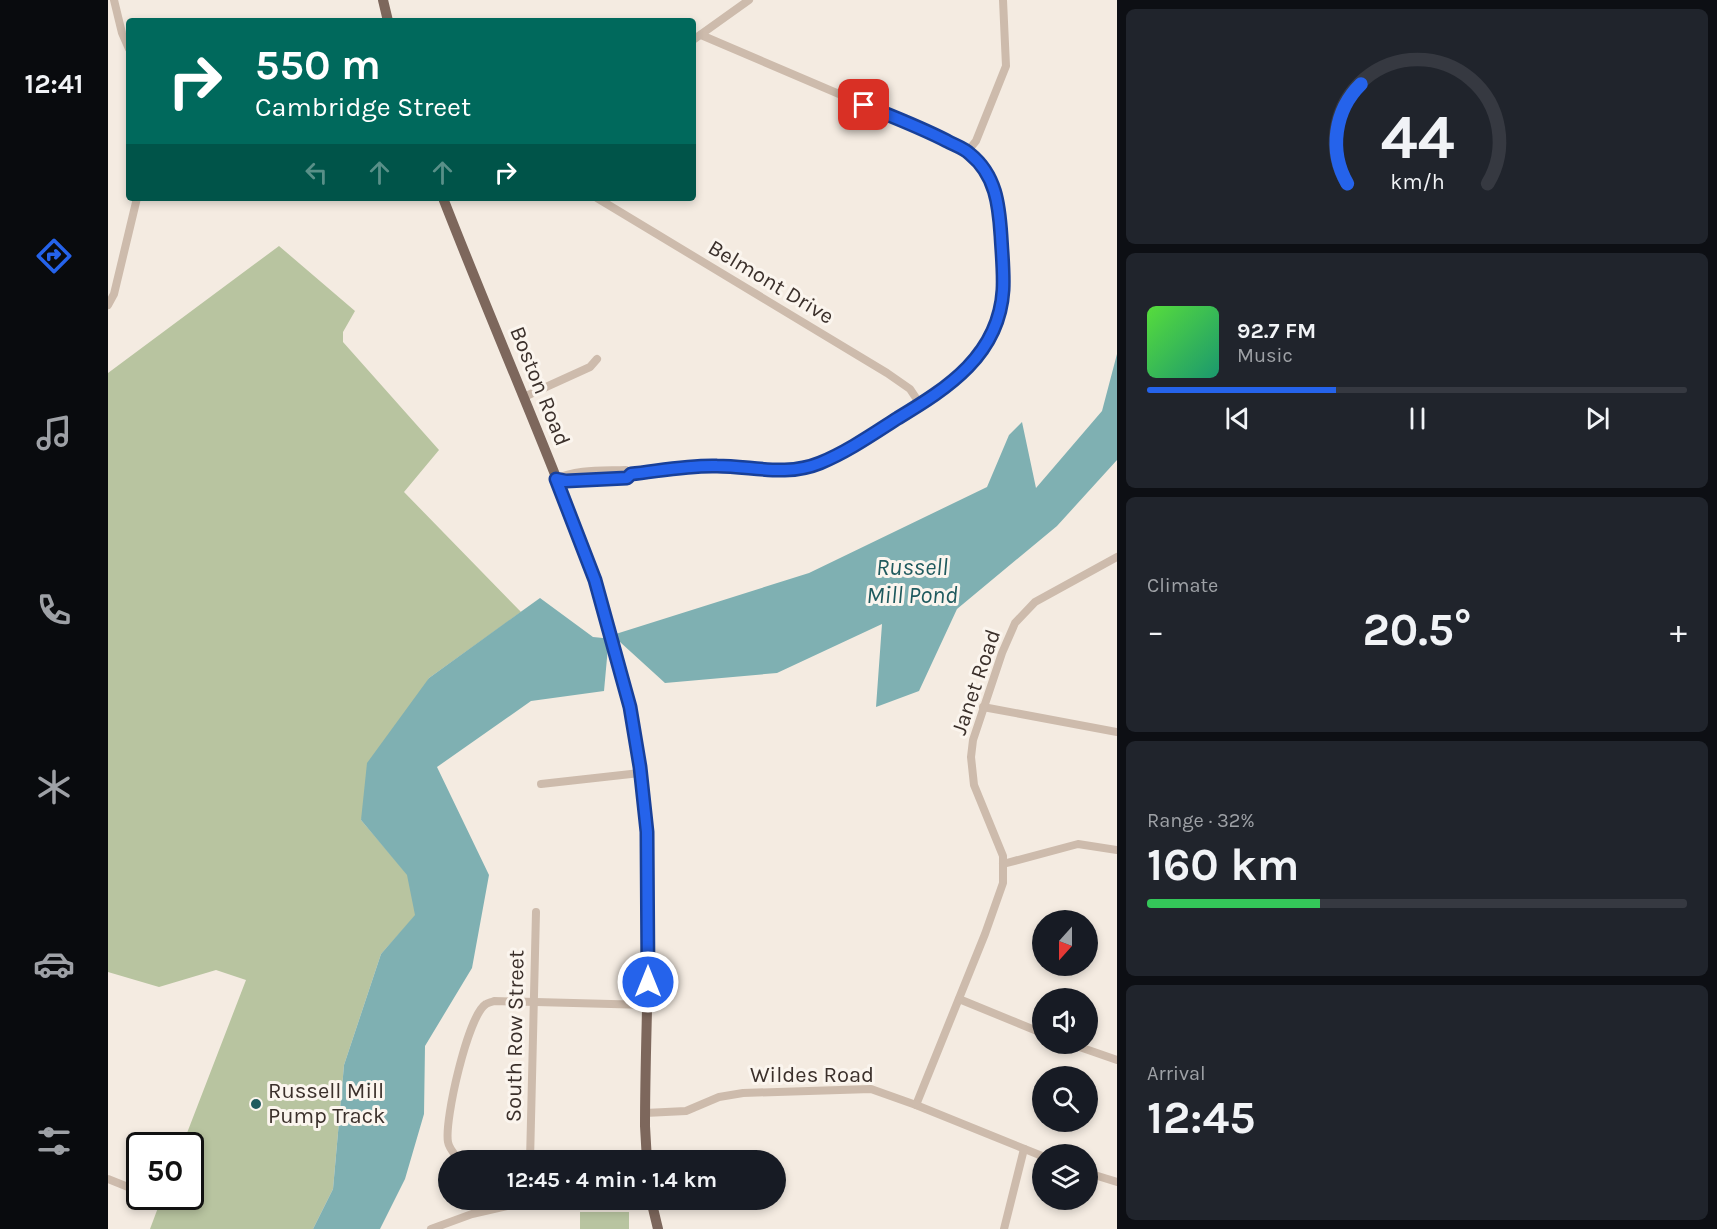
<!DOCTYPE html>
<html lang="en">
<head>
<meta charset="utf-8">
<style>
	body { margin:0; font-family:Karla,sans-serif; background:#20242c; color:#f1f3f6; height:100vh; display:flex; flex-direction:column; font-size:22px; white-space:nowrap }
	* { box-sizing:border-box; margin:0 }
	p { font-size:20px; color:#9ea1a6 }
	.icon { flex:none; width:33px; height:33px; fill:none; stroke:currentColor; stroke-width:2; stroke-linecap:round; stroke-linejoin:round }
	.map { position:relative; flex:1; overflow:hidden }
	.details { display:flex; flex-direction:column; gap:9px; padding:9px; background:#0d0f14; width:600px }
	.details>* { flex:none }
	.top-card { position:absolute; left:18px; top:18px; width:570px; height:183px; border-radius:6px; box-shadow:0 3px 9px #0003; background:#00695c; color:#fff; overflow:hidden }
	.needle { width:39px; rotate:201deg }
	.fabs { position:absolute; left:924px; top:910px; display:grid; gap:12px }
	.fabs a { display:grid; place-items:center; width:66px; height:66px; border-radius:50%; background:#171b24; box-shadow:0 3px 9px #0003; font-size:30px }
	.speed { position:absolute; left:18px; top:1132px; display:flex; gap:12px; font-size:30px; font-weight:700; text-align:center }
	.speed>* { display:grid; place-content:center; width:78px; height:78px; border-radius:50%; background:#171b24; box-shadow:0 3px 9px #0003; line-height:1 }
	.speed .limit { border:3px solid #111; border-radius:9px; background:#fff; color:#111 }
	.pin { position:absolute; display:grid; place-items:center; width:51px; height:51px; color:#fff; margin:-26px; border-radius:12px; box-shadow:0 3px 9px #0006 }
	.me { position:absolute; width:66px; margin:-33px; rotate:0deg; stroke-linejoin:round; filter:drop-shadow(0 0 4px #0008) }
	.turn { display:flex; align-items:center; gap:21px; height:126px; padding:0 30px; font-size:27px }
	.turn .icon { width:78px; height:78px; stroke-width:2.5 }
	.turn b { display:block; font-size:42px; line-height:51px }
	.lanes { display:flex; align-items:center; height:57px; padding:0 30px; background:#0003; justify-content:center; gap:30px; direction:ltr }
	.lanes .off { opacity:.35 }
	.big { font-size:45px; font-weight:700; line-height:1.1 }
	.details .tile { flex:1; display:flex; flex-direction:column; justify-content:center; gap:9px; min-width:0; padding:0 21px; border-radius:9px; background:#20242c }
	.details .dial { align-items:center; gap:0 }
	.dial svg { height:156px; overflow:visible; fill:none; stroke:#363941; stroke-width:7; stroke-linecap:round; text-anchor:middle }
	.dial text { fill:#f1f3f6; stroke:none }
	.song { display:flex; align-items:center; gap:18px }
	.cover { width:72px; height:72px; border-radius:9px; background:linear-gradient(135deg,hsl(110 70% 55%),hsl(160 70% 35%)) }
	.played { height:6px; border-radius:3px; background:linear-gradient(90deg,#2563eb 35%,#363941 35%) }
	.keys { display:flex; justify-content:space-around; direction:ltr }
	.heat { display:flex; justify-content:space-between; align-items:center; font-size:33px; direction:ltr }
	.charge { height:9px; border-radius:4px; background:linear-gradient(90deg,#34c759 32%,#363941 0) }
	.trip { position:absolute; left:330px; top:1150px; width:348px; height:60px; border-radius:30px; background:#171b24; box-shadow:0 3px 9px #0003; font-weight:700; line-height:60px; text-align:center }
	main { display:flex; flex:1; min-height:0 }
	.tabs { display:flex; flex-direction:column; width:108px; justify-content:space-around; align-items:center; background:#090b0e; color:#9ea1a6 }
	.tabs .icon { width:42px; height:42px }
	.tabs .active { color:#2563eb }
	.tabs b { font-size:27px; color:#f1f3f6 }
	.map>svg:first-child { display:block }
	.green { fill:#b8c4a0 }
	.water { fill:#7fb0b2 }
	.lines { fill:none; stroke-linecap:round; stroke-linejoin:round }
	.minor { stroke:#cdbbac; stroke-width:8 }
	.major { stroke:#7d675c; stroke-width:10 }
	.route-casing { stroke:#184099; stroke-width:15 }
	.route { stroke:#2563eb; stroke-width:10 }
	.poi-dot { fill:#1f5a5e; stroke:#fbf5ee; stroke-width:2 }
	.labels { text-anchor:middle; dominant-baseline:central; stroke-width:6; stroke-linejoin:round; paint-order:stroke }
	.street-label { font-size:22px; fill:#3b302b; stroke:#fbf5ee }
	.poi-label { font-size:22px; fill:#3b302b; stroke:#fbf5ee; text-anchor:start }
	.water-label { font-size:24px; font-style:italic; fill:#1f5a5e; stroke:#fbf5ee }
</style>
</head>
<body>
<main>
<nav class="tabs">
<b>12:41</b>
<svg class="icon active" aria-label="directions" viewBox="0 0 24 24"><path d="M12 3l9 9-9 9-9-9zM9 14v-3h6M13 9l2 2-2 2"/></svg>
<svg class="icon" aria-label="music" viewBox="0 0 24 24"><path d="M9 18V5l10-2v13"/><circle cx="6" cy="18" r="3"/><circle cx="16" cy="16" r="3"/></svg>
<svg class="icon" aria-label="phone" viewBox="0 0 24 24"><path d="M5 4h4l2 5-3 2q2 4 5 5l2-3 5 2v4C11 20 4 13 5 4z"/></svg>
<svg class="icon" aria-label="climate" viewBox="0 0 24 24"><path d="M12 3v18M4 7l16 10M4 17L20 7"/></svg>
<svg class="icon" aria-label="car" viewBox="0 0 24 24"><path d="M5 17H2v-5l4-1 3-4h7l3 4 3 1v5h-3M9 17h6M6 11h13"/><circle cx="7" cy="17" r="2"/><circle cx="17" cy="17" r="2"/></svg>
<svg class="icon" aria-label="filters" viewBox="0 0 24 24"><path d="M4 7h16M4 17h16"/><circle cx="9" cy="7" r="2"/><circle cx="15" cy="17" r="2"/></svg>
</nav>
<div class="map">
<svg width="1009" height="1229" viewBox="0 0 1009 1229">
	<rect width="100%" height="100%" fill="#f4ebe1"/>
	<!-- green -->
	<g class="green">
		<path d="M171,246l76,65 -12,21v10l96,108 -35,42 117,120 -92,66 -68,142 47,55 8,40 -35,39 -37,111 -11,124 -20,40h-163l12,-32h28v-51h-8l64,-166 -30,-10 -57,17 -51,-15v-599z"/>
		<rect x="472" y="1212" width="49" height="17"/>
	</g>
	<!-- water -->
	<path class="water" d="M1009,354v106l-60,66 -100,83 -38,82 -43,16 6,-83 -105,49 -112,10 -45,-41 -12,5 -4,44 -73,10 -94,66 52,108 -17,93 -47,78 -1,68 -19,65 -25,50h-67l20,-40 11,-124 37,-111 34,-39 -8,-40 -46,-55 6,-57 62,-85 111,-80 53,39 10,1 206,-65 178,-86 22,-52 13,-13 14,66 66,-77z"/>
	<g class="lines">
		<!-- minor -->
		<g class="minor">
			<path d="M6,0l8,33 7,16"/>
			<path d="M585,40l56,-40"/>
			<path d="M859,152l9,-11 30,-75 -3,-66"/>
			<path d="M489,198l290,175 23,16 10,15"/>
			<path d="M0,305l6,-11 23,-96"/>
			<path d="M416,397l66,-30 7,-8"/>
			<path d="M448,479c20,-10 48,-8 70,-9l5,3c28,-2 57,-8 86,-8 25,1 51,8 76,5 31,-3 60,-24 86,-40 81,-50 129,-74 123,-180 -2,-34 -2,-78 -35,-98 -10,-7 -21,-12 -32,-17l-234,-100"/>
			<path d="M449,479l8,2 62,-3 4,-5"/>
			<path d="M875,707l134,25"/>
			<path d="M433,784l99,-11"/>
			<path d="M895,864l75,-20 39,6"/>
			<path d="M851,999l83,34"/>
			<path d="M963,1044l46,16"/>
			<path d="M808,1105l69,-171 18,-51v-27l-29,-71 -3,-28 2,-17 29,-87 13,-30 20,-21 82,-45"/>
			<path d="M537,1113l41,-2 33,-14 24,-4 128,-4 45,16 126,51"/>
			<path d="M352,1161c-4,-5 -11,-12 -12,-19 -4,-21 20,-127 38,-138 1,-1 6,-2 8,-3l154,4"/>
			<path d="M422,1161l6,-249"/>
			<path d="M980,1173l29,9"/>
			<path d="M0,1179l25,10"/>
			<path d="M32,1180l-7,9 4,9 7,4 10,-5"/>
			<path d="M323,1229l41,-15 61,-14"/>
			<path d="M896,1229l20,-80"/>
		</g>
		<!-- major -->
		<g class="major">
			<path d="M275,0l5,21"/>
			<path d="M335,198c35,90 73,179 109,269 31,78 60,157 78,239 29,138 15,281 15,420l2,35"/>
			<path d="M543,1200l7,29"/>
		</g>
	</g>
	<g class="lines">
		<defs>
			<path id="route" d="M540,982l-1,-150 -7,-65 -10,-60 -35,-127 -39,-101 10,2 61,-3 4,-4c28,-3 57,-9 86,-8 35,0 69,11 103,-3 27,-11 53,-29 78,-45 50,-30 101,-63 105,-128 1,-17 -1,-36 -2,-54 -2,-31 -5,-61 -31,-82 -6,-6 -16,-9 -23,-13 -27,-14 -56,-25 -83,-36"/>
		</defs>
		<!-- route casing -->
		<use href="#route" class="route-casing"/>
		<!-- route -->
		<use href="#route" class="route"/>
	</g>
	<!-- markers -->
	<circle class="poi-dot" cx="148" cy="1104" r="6"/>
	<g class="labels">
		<!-- street labels -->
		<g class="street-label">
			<text transform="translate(663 282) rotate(31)">Belmont Drive</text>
			<text transform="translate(432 386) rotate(68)">Boston Road</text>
			<text transform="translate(868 682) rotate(-71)">Janet Road</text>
			<text transform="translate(407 1036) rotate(-89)">South Row Street</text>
			<text x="704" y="1075">Wildes Road</text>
		</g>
		<!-- poi labels -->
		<g class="poi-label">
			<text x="160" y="1091">Russell Mill<tspan x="160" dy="25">Pump Track</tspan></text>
		</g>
		<!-- water labels -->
		<g class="water-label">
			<text x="804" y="567">Russell<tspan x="804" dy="28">Mill Pond</tspan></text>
		</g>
	</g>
</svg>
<div class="fabs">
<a><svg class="needle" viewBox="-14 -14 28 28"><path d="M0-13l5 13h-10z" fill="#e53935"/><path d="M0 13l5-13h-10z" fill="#9ea1a6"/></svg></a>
<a><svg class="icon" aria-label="sound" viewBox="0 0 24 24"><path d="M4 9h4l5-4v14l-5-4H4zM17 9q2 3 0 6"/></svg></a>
<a><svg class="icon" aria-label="search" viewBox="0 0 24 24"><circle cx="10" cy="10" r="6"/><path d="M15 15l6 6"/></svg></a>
<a><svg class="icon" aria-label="layers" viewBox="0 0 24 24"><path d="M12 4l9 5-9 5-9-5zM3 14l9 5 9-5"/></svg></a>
</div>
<div class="speed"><div class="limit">50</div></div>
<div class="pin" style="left:756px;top:105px;background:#d93025"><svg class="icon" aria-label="arrive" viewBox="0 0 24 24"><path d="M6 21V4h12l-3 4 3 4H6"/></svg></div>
<svg class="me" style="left:540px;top:982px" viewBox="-20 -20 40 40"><circle r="17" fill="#2563eb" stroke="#fff" stroke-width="3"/><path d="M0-11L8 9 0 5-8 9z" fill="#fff"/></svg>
<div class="trip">12:45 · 4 min · 1.4 km</div>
<div class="top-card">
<div class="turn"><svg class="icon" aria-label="right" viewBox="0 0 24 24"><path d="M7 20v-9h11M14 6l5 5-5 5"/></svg><div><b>550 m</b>Cambridge Street</div></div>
<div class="lanes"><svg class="icon off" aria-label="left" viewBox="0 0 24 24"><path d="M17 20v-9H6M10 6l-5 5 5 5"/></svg><svg class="icon off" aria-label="ahead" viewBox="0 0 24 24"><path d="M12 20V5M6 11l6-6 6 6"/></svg><svg class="icon off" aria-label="ahead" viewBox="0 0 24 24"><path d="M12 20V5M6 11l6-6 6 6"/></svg><svg class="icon" aria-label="right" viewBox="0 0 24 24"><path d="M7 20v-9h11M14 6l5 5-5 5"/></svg></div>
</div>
</div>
<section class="details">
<div class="tile dial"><svg viewBox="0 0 100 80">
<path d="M14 69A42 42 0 1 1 86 69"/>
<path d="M14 69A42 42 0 0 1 21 18" stroke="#2563eb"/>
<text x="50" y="56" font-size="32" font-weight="700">44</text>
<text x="50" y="72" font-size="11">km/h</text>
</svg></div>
<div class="tile">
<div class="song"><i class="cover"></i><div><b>92.7 FM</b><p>Music</p></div></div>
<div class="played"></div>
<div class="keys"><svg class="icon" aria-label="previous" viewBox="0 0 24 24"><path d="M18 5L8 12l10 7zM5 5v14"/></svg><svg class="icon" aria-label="pause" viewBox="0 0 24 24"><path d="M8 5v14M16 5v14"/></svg><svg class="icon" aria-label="next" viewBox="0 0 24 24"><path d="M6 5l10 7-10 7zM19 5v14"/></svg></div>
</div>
<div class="tile"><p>Climate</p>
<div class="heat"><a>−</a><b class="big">20.5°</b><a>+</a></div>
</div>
<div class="tile"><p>Range · 32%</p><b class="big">160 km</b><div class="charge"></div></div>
<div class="tile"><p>Arrival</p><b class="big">12:45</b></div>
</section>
</main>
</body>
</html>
